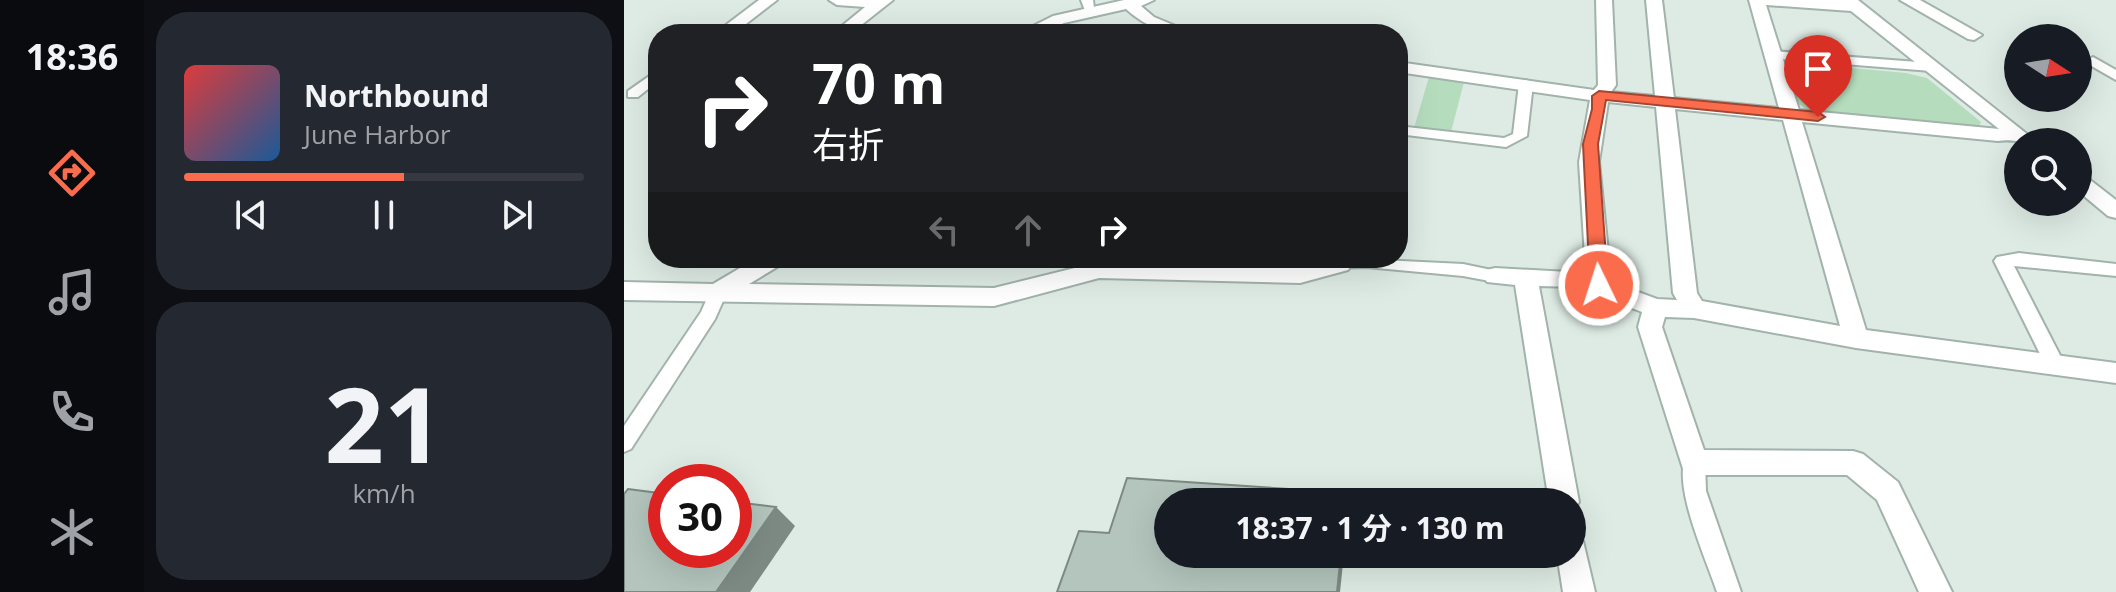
<!DOCTYPE html>
<html lang="ja">
<head>
<meta charset="utf-8">
<style>
	body { margin:0; font-family:"Open Sans","Noto Sans JP",sans-serif; background:#242831; color:#f1f3f6; height:100vh; display:flex; flex-direction:column; font-size:30px; white-space:nowrap }
	* { box-sizing:border-box; margin:0 }
	p { font-size:26px; color:#9ea1a6 }
	.icon { flex:none; width:44px; height:44px; fill:none; stroke:currentColor; stroke-width:2; stroke-linecap:round; stroke-linejoin:round }
	.map { position:relative; flex:1; overflow:hidden }
	.details { display:flex; flex-direction:column; gap:12px; padding:12px; background:#0d0f14; width:480px }
	.details>* { flex:none }
	.hud { position:absolute; left:24px; top:24px; width:760px; height:244px; border-radius:32px; box-shadow:0 8px 32px #0002; background:#202124; color:#fff; overflow:hidden }
	.needle { width:52px; rotate:102deg }
	.fabs { position:absolute; left:1380px; top:24px; display:grid; gap:16px }
	.fabs a { display:grid; place-items:center; width:88px; height:88px; border-radius:50%; background:#171b24; box-shadow:0 8px 32px #0002; font-size:40px }
	.speed { position:absolute; left:24px; top:464px; display:flex; gap:16px; font-size:40px; font-weight:700; text-align:center }
	.speed>* { display:grid; place-content:center; width:104px; height:104px; border-radius:50%; background:#171b24; box-shadow:0 8px 32px #0002; line-height:1 }
	.speed .limit { border:12px solid #d22; background:#fff; color:#111 }
	.pin { position:absolute; display:grid; place-items:center; width:68px; height:68px; color:#fff; margin:-82px -34px; border-radius:50% 50% 50% 0; rotate:-45deg; box-shadow:0 0 8px #0007 }
	.pin .icon { rotate:45deg }
	.me { position:absolute; width:88px; margin:-44px; rotate:356deg; stroke-linejoin:round; filter:drop-shadow(0 0 6px #0008) }
	.turn { display:flex; align-items:center; gap:28px; height:168px; padding:0 32px; font-size:36px }
	.turn .icon { width:104px; height:104px; stroke-width:2.5 }
	.turn b { display:block; font-size:56px; line-height:68px }
	.lanes { display:flex; align-items:center; height:76px; padding:0 32px; background:#0003; justify-content:center; gap:40px; direction:ltr }
	.lanes .off { opacity:.35 }
	.details .widget { flex:1; display:flex; flex-direction:column; justify-content:center; gap:12px; min-width:0; padding:0 28px; border-radius:32px; background:#242831 }
	.details .dial { align-items:center; gap:0 }
	.dial b { font-size:104px; line-height:1 }
	.song { display:flex; align-items:center; gap:24px }
	.cover { width:96px; height:96px; border-radius:12px; background:linear-gradient(135deg,hsl(0 70% 55%),hsl(210 70% 35%)) }
	.played { height:8px; border-radius:4px; background:linear-gradient(90deg,#fa6c4c 55%,#363941 55%) }
	.keys { display:flex; justify-content:space-around; direction:ltr }
	.trip { position:absolute; left:530px; top:488px; width:432px; height:80px; border-radius:40px; background:#171b24; box-shadow:0 8px 32px #0002; font-weight:700; line-height:80px; text-align:center }
	main { display:flex; flex:1; min-height:0 }
	.menu { display:flex; flex-direction:column; width:144px; justify-content:space-around; align-items:center; background:#090b0e; color:#9ea1a6 }
	.menu .icon { width:56px; height:56px }
	.menu .on { color:#fa6c4c }
	.menu b { font-size:36px; color:#f1f3f6 }
	.map>svg:first-child { display:block }
	.green { fill:#b5ddbd }
	.lines { fill:none; stroke-linecap:round; stroke-linejoin:round }
	.lane-casing { stroke:#a1b3ab; stroke-width:4 }
	.street-casing { stroke:#a1b3ab; stroke-width:4 }
	.lane { fill:#fff; fill-rule:evenodd }
	.street { fill:#fff; fill-rule:evenodd }
	.shaded-wall { fill:#7d8a84 }
	.building { fill:#b3c5bd; stroke:#7d8a84; stroke-width:2 }
	.route { fill:#fa6c4c; stroke:#a24631; stroke-width:2 }
</style>
</head>
<body>
<main>
<nav class="menu">
<b>18:36</b>
<svg class="icon on" aria-label="directions" viewBox="0 0 24 24"><path d="M12 3l9 9-9 9-9-9zM9 14v-3h6M13 9l2 2-2 2"/></svg>
<svg class="icon" aria-label="music" viewBox="0 0 24 24"><path d="M9 18V5l10-2v13"/><circle cx="6" cy="18" r="3"/><circle cx="16" cy="16" r="3"/></svg>
<svg class="icon" aria-label="phone" viewBox="0 0 24 24"><path d="M5 4h4l2 5-3 2q2 4 5 5l2-3 5 2v4C11 20 4 13 5 4z"/></svg>
<svg class="icon" aria-label="climate" viewBox="0 0 24 24"><path d="M12 3v18M4 7l16 10M4 17L20 7"/></svg>
</nav>
<section class="details">
<div class="widget">
<div class="song"><i class="cover"></i><div><b>Northbound</b><p>June Harbor</p></div></div>
<div class="played"></div>
<div class="keys"><svg class="icon" aria-label="previous" viewBox="0 0 24 24"><path d="M18 5L8 12l10 7zM5 5v14"/></svg><svg class="icon" aria-label="pause" viewBox="0 0 24 24"><path d="M8 5v14M16 5v14"/></svg><svg class="icon" aria-label="next" viewBox="0 0 24 24"><path d="M6 5l10 7-10 7zM19 5v14"/></svg></div>
</div>
<div class="widget dial"><b>21</b><p>km/h</p></div>
</section>
<div class="map">
<svg width="1492" height="592" viewBox="0 0 1492 592">
	<rect width="100%" height="100%" fill="#deebe4"/>
	<!-- green -->
	<g class="green">
		<path d="M1165,62l117,11 21,5 54,44 -2,5 -171,-17 -11,-7 -11,-39z"/>
		<path d="M805,77l35,5 -13,50 -37,-4z"/>
	</g>
	<g class="lines">
		<defs>
			<g id="lane">
				<path d="M457,0h12l2,16h-8z"/>
				<path d="M1149,51l158,12 7,4 -7,4 -163,-13v-6z"/>
				<path d="M1469,57l23,13v10l-28,-16 -2,-3z"/>
				<path d="M34,70v11l-20,16h-10v-6z"/>
				<path d="M902,80l7,4 -6,52 -21,11 -108,-13v-8l106,12 9,-4 6,-50z"/>
				<path d="M1395,253l97,11v12l-102,-10 51,99 -3,5h-14l-54,-109 3,-4z"/>
				<path d="M716,258l123,6 38,8 3,4 -9,6 -32,-6 -97,-9 -32,1 -3,-4 3,-4z"/>
				<path d="M94,286l9,6 -12,27 -84,130 -7,3v-26l77,-114 11,-25z"/>
				<path d="M1070,454l8,2 3,7 1,28 35,101h-24c-10,-31 -45,-106 -31,-136z"/>
			</g>
			<g id="street">
				<path d="M135,0h18l-44,34h-19z"/>
				<path d="M205,0h64l-43,34h-18l33,-27 -28,-2z"/>
				<path d="M500,0h30l-13,6 13,11 41,17c-28,0 -48,-6 -69,-25l-62,14 -25,11h-22l36,-18z"/>
				<path d="M972,0h16l4,85 -5,7 44,4 -9,-96h16l12,98 105,10 -30,-108h109l174,138 -3,4c-12,0 -19,-3 -31,-1l-196,-19 64,208 250,33v20l-260,-35 -162,-30 -29,-1 -3,10 42,123 149,1 10,3 35,28 54,110h-33l-42,-92 -30,-25h-153l-10,-3 -46,-145 4,-15 -66,-25 -37,-1 40,216 -7,10v-10h-23l-34,-217 -28,-3 -4,-6 4,-6 8,-2 91,5 -7,-111 11,-62 -192,-28v-10l196,28 4,-5zM1142,5l85,6 148,118 -200,-19zM984,102l48,5 17,186 4,7 -20,-1 -46,-17 -12,-120zM1051,109l108,11 57,206 -138,-25 -5,-8z"/>
				<path d="M1276,0h20l62,35 -8,5 -6,-1z"/>
				<path d="M1454,175l7,1 31,24v18l-8,-2 -30,-25z"/>
				<path d="M133,258h28l-3,6 -33,20 245,4 105,-26 201,5 33,-9h14l5,6 -4,6 -48,13 -201,-5 -105,28 -370,-6v-18l89,2z"/>
				<path d="M948,536l11,5 12,51h-32l-6,-38h15z"/>
			</g>
		</defs>
		<!-- lane casing -->
		<use href="#lane" class="lane-casing"/>
		<!-- street casing -->
		<use href="#street" class="street-casing"/>
		<!-- lane -->
		<use href="#lane" class="lane"/>
		<!-- street -->
		<use href="#street" class="street"/>
	</g>
	<!-- shaded-wall -->
	<g class="shaded-wall">
		<path d="M152,507l19,19 -45,66h-34z"/>
		<path d="M717,554h3l-4,38h-3z"/>
	</g>
	<!-- building -->
	<g class="building">
		<path d="M503,478l221,15 -1,9h-179v52h173l-4,38h-280l22,-61 30,2z"/>
		<path d="M4,489l38,5v56h68v-48l42,5 -60,85h-92v-98z"/>
	</g>
	<!-- route -->
	<path class="route" d="M975,91l219,21 7,5 -7,4 -212,-21 -8,44 10,141 -9,6 -9,-6 -7,-141 9,-35v-13z"/>
</svg>
<div class="fabs">
<a><svg class="needle" viewBox="-14 -14 28 28"><path d="M0-13l5 13h-10z" fill="#e53935"/><path d="M0 13l5-13h-10z" fill="#9ea1a6"/></svg></a>
<a><svg class="icon" aria-label="search" viewBox="0 0 24 24"><circle cx="10" cy="10" r="6"/><path d="M15 15l6 6"/></svg></a>
</div>
<div class="speed"><div class="limit">30</div></div>
<div class="pin" style="left:1194px;top:117px;background:#d93025"><svg class="icon" aria-label="arrive" viewBox="0 0 24 24"><path d="M6 21V4h12l-3 4 3 4H6"/></svg></div>
<svg class="me" style="left:975px;top:285px" viewBox="-20 -20 40 40"><circle r="17" fill="#fa6c4c" stroke="#fff" stroke-width="3"/><path d="M0-11L8 9 0 5-8 9z" fill="#fff"/></svg>
<div class="trip">18:37 · 1 分 · 130 m</div>
<div class="hud">
<div class="turn"><svg class="icon" aria-label="right" viewBox="0 0 24 24"><path d="M7 20v-9h11M14 6l5 5-5 5"/></svg><div><b>70 m</b>右折</div></div>
<div class="lanes"><svg class="icon off" aria-label="left" viewBox="0 0 24 24"><path d="M17 20v-9H6M10 6l-5 5 5 5"/></svg><svg class="icon off" aria-label="ahead" viewBox="0 0 24 24"><path d="M12 20V5M6 11l6-6 6 6"/></svg><svg class="icon" aria-label="right" viewBox="0 0 24 24"><path d="M7 20v-9h11M14 6l5 5-5 5"/></svg></div>
</div>
</div>
</main>
</body>
</html>
